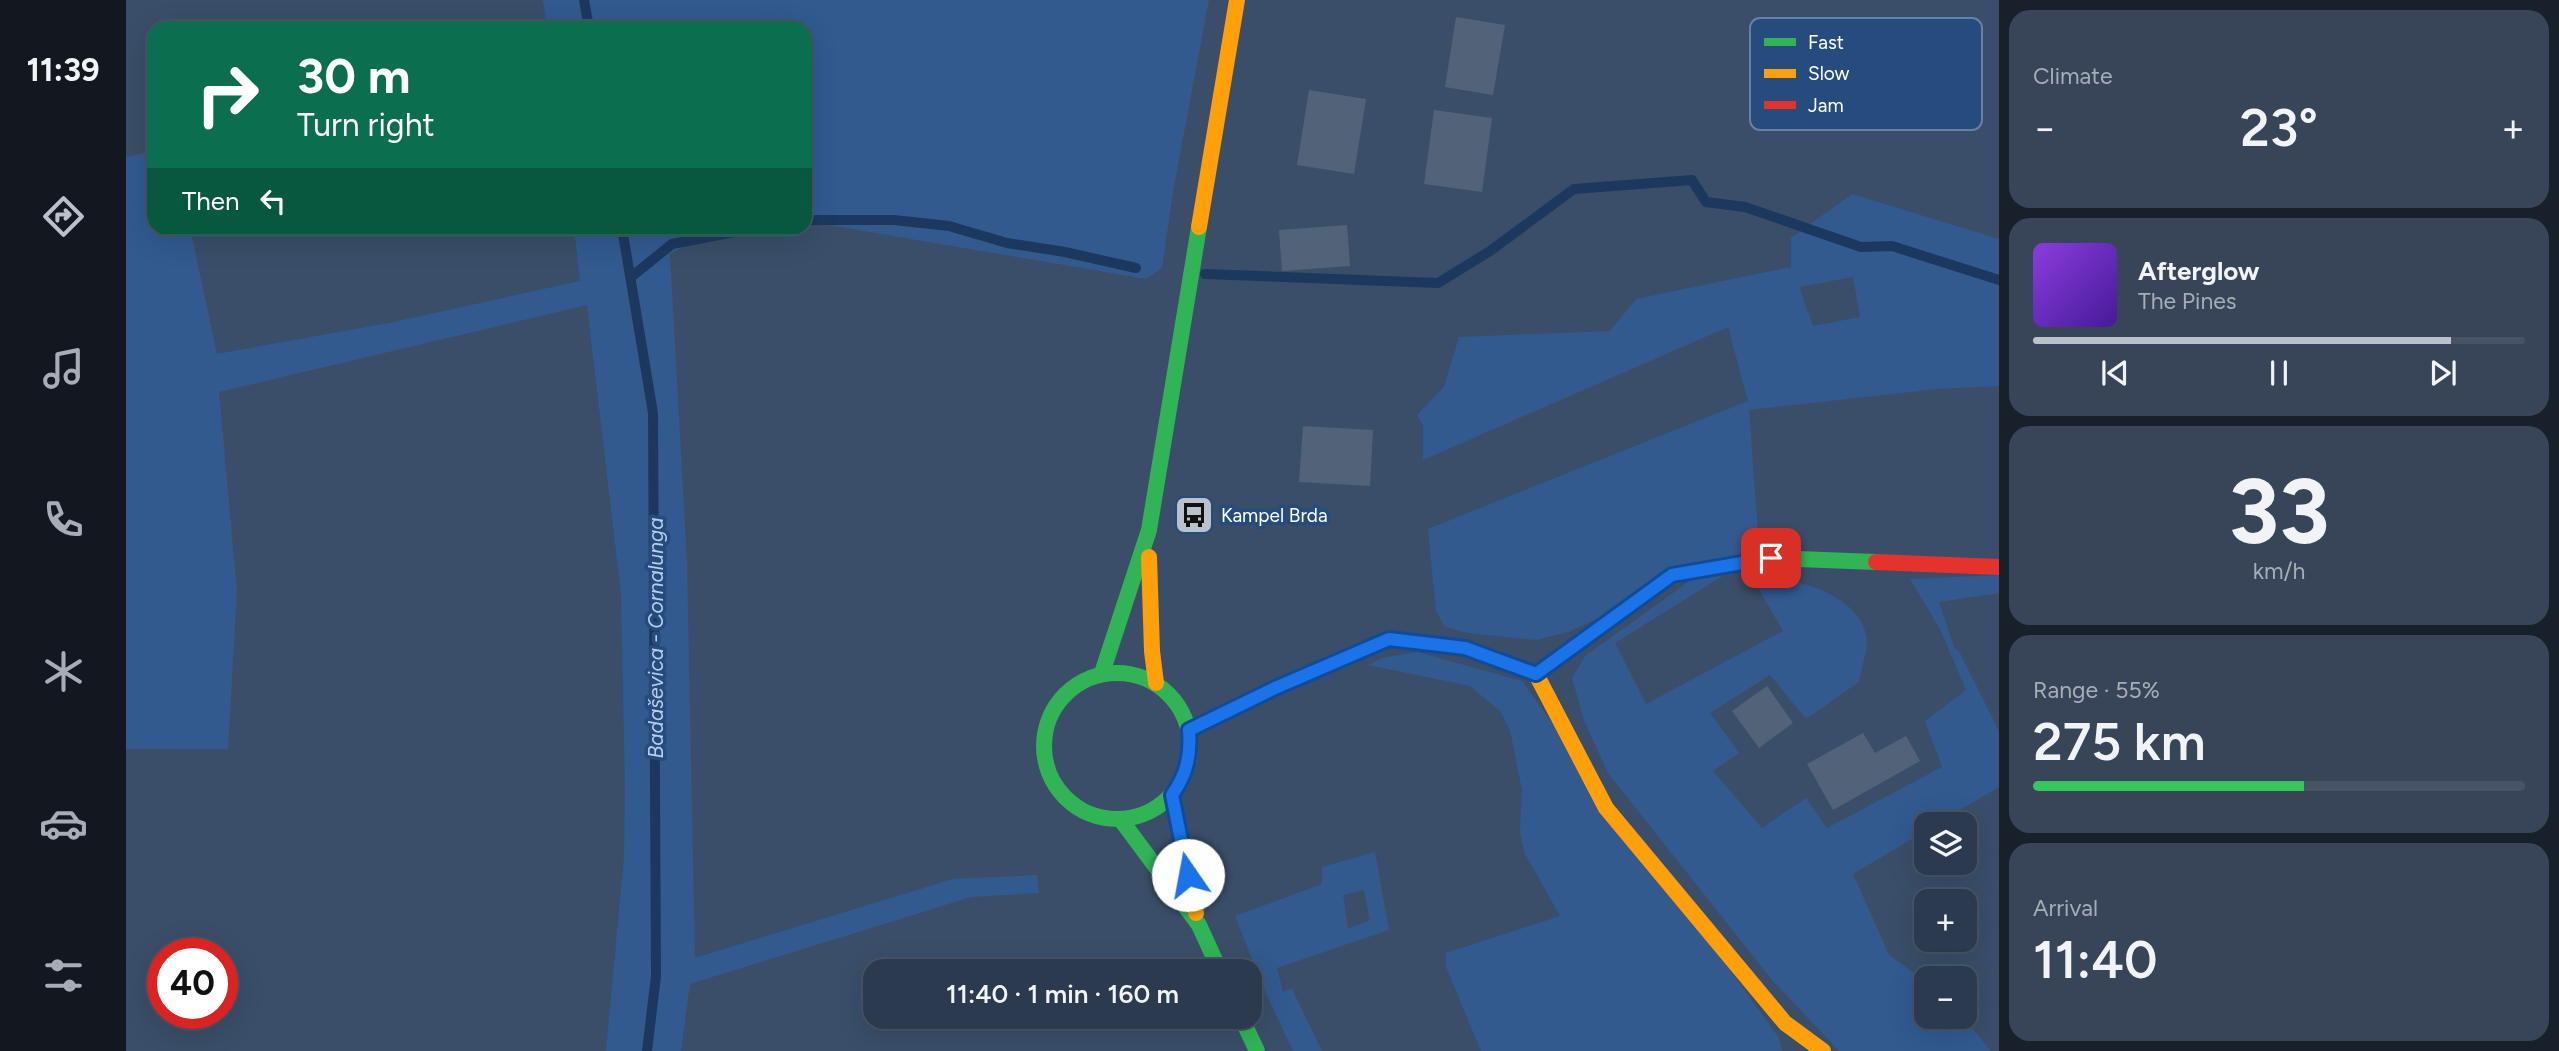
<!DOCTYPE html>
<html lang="en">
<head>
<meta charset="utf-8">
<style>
	body { margin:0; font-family:Figtree,sans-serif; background:#384559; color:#f1f3f6; height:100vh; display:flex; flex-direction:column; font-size:26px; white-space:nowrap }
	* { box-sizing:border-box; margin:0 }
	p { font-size:23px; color:#a6adb7 }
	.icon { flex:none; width:38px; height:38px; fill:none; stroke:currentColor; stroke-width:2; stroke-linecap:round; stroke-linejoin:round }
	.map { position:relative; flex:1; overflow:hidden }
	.side { display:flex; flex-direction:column; gap:10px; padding:10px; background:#18202b; width:560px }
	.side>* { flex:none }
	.guide { position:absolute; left:21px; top:21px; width:665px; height:214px; border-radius:21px; box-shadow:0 7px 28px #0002,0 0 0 2px #485466; background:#0b6e4f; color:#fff; overflow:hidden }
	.fabs { position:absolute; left:1788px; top:812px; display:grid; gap:14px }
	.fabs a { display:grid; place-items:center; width:63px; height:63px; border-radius:14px; background:#2c3a4f; box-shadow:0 7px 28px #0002,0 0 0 2px #485466; font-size:35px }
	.speed { position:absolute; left:21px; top:938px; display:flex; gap:14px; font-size:35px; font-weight:700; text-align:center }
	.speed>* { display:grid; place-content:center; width:91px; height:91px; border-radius:50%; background:#2c3a4f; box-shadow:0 7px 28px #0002,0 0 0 2px #485466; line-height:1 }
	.speed .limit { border:10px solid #d22; background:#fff; color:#111 }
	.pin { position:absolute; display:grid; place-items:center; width:60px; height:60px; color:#fff; margin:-30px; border-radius:14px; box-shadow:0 4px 10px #0006 }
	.me { position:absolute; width:77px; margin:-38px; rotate:348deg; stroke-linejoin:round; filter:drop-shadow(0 0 5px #0008) }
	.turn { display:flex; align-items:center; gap:24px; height:147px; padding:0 35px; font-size:32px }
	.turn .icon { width:91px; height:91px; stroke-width:2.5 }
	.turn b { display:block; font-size:49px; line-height:60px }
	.then { display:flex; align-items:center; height:66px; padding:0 35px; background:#0003; gap:14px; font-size:26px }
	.big { font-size:52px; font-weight:600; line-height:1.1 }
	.side .widget { flex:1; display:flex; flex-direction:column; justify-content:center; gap:10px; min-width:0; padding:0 24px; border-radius:21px; background:#384559 }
	.side .dial { align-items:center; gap:0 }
	.dial b { font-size:91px; line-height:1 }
	.song { display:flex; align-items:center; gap:21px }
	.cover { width:84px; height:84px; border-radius:10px; background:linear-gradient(135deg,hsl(270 70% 55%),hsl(260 70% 35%)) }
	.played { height:7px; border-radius:4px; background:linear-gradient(90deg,#bac1ca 85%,#485466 85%) }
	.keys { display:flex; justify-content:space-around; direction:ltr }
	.heat { display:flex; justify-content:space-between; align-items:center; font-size:38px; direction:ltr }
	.charge { height:10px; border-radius:5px; background:linear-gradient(90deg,#34c759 55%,#485466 0) }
	.trip { position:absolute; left:737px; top:959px; width:399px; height:70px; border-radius:21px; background:#2c3a4f; box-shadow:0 7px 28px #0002,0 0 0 2px #485466; font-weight:600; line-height:70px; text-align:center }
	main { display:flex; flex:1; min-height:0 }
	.tab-bar { display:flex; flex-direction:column; width:126px; justify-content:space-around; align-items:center; background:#121720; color:#a6adb7 }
	.tab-bar .icon { width:49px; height:49px }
	.tab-bar .on { color:#bac1ca }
	.tab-bar b { font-size:32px; color:#f1f3f6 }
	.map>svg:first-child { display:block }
	.green { fill:#325a8f; fill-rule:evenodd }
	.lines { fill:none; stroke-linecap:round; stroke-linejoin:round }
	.stream { stroke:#1d385f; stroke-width:10 }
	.building { fill:#526379 }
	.fast { stroke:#30b455; stroke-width:16 }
	.slow { stroke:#ff9f0a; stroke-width:16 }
	.jam { stroke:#e5322d; stroke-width:16 }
	.route-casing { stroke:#114b97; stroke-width:18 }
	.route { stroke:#1a73e8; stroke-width:12 }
	.labels { text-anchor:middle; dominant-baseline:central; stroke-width:7; stroke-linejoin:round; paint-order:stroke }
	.poi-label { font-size:19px; fill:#fff; stroke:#264b7d; text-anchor:start }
	.water-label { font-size:21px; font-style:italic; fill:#b7ceed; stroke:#264b7d }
	.key { fill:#264b7d; stroke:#6781a4; stroke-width:2 }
	.key-label { font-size:19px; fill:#fff }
</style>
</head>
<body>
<main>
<nav class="tab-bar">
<b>11:39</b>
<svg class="icon on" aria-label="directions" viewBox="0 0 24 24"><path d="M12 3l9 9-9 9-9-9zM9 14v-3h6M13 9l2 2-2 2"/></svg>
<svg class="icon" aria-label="music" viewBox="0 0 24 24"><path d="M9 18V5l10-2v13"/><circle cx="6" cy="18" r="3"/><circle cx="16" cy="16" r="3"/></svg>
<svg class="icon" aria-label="phone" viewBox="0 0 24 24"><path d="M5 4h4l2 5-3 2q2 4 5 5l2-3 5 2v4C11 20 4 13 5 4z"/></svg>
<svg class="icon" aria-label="climate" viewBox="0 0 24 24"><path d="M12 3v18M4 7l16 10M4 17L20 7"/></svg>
<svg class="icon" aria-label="car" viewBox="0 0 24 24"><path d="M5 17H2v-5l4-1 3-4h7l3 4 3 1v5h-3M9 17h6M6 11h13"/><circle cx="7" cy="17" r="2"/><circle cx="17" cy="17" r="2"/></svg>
<svg class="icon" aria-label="filters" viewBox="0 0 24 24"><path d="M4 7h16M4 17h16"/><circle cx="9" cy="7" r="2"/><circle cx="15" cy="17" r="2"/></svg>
</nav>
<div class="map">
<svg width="1873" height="1051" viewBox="0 0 1873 1051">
	<rect width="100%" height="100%" fill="#3a4e69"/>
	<!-- green -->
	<g class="green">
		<path d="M417,0h666l-36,192 -11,76 -16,11 -329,-56h-12v-195h-258z"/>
		<path d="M28,151v77h36l27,126 172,-31 191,-42 -6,-53h30v4l27,-4h88l-49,26 17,308 8,396 258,-79 84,-4 2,18 -68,4 -281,87 -9,67h-75l18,-194 1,-68 -4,-195 -34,-289 -368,87 18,199 -9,158h-102v-592z"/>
		<path d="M1726,194l147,45v147l-61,3 -189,21 10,137 -191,85 -32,8 -68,-7 -23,-6 -9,-16 -8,-82 320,-128 -20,-74 -305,133v-34l-6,-11 27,-28 15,-50 151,-6 26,-32 155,-32v-29zM1727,277l7,40 -47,9 -14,-39z"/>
		<path d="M1633,570c37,13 95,20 107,64 3,13 -5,35 -7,48l-53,37 -36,-44 -60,38 29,40 -26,18 49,57 44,-30 21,30 115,-61 -17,-46 41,-31 -26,-61 -30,-50 89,-4v18l-60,9 15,45 6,6 39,78v56l-63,37h-9v6l-74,44 36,81 38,27v35h36l28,34h-152l-67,-71 -164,-207 -24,-53 -12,-42 13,-22 106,-76 33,-5 -109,68 31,61 137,-73 -34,-59z"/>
		<path d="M1291,652l105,29 257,357 3,13h-301l-35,-84v-14l114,-37 -36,-64 -4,-21 2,-41 -12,-60 -10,-19 -30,-25 -102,-21 14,-7z"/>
		<path d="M1249,852l14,78 -112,38 6,24 9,-3 30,62h-29l-28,-60 -30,-75 87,-32v-17zM1238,890l6,30 -22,9 -5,-34z"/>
	</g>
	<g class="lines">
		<!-- stream -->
		<g class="stream">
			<path d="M458,0l5,28"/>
			<path d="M679,220h89l55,6 58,17 58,9 71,16"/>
			<path d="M496,228l31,185 3,563 -9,75"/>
			<path d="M1079,274l233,9 52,-32 84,-62 118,-9 14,22 39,5 116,40 31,-1 107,34"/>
			<path d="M505,277l41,-33 83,-16"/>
		</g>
	</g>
	<!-- building -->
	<g class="building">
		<path d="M1330,17l49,8 -12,70 -48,-8z"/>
		<path d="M1183,90l57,9 -12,75 -57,-9z"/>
		<path d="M1308,110l58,8 -10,74 -58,-8z"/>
		<path d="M1221,225l3,41 -68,5 -3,-41z"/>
		<path d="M1177,426l70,4 -3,56 -71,-4z"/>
		<path d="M1641,686l26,37 -34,25 -27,-37z"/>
		<path d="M1737,733l12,20 31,-17 14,25 -87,49 -26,-46z"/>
	</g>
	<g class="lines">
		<!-- fast -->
		<g class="fast">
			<circle cx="991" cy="746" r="73"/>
			<path d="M976,673l47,-143 50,-303"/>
			<path d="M1410,674l136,-99 99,-17 105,4"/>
			<path d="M995,820l78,105 21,46"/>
			<path d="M1115,1017l16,34"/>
		</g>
		<!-- slow -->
		<g class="slow">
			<path d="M1073,227l38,-227"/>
			<path d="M1023,557l3,94 4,32"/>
			<path d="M1375,661l35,13 70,134 179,215 38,28"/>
			<path d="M1046,795l24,118"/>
		</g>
		<!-- jam -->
		<g class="jam">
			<path d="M1750,562l123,5"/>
			<path d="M1063,730l85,-42 115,-49 76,9 36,13"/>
		</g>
	</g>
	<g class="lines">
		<defs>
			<path id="route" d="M1062,875l-16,-80c15,-21 19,-40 17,-65l86,-42 114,-49 76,9 71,26 136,-99 99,-17"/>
		</defs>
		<!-- route casing -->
		<use href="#route" class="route-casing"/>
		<!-- route -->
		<use href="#route" class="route"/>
	</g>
	<!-- icons -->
	<defs>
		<symbol id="bus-square" viewBox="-11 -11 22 22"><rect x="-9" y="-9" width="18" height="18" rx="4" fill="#bac1ca" stroke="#264b7d"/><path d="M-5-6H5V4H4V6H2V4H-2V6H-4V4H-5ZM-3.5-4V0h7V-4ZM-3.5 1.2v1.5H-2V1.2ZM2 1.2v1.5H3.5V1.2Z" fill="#111"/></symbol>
	</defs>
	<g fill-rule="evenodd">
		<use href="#bus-square" x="1046" y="493" width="44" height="44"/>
	</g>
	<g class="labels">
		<!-- poi labels -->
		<g class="poi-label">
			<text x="1095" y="515">Kampel Brda</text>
		</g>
		<!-- water labels -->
		<g class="water-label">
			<text transform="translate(529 638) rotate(-90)">Badaševica - Cornalunga</text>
		</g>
	</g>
	<!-- legend -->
	<rect x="1624" y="18" width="232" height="112" rx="10" class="key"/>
	<rect x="1638" y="38" width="32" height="8" fill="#30b455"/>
	<rect x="1638" y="69" width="32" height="9" fill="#ff9f0a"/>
	<rect x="1638" y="101" width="32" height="8" fill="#e5322d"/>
	<g class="key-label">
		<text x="1682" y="49">Fast</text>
		<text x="1682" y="80">Slow</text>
		<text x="1682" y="112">Jam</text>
	</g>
</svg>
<div class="fabs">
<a><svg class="icon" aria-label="layers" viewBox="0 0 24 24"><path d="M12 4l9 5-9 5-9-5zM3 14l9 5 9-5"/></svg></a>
<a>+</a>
<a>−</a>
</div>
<div class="speed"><div class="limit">40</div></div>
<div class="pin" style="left:1645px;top:558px;background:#d93025"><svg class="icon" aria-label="arrive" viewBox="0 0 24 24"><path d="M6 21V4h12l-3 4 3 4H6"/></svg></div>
<svg class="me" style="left:1062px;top:875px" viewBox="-20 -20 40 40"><circle r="19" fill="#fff"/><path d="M0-13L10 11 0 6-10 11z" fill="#1a73e8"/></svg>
<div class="trip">11:40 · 1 min · 160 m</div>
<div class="guide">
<div class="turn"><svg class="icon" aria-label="right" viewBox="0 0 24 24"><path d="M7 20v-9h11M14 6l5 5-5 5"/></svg><div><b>30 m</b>Turn right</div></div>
<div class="then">Then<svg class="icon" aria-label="left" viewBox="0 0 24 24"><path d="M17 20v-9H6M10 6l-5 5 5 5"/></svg></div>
</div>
</div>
<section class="side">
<div class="widget"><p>Climate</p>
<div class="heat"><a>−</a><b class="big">23°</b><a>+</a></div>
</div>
<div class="widget">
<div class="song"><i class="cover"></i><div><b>Afterglow</b><p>The Pines</p></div></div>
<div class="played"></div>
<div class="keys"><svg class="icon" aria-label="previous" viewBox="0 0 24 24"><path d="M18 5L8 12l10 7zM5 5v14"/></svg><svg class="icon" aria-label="pause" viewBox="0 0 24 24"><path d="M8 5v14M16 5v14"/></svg><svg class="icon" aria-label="next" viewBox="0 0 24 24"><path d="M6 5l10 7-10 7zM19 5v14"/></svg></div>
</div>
<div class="widget dial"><b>33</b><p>km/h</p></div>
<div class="widget"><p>Range · 55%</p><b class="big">275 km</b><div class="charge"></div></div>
<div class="widget"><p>Arrival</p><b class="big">11:40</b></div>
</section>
</main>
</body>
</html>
